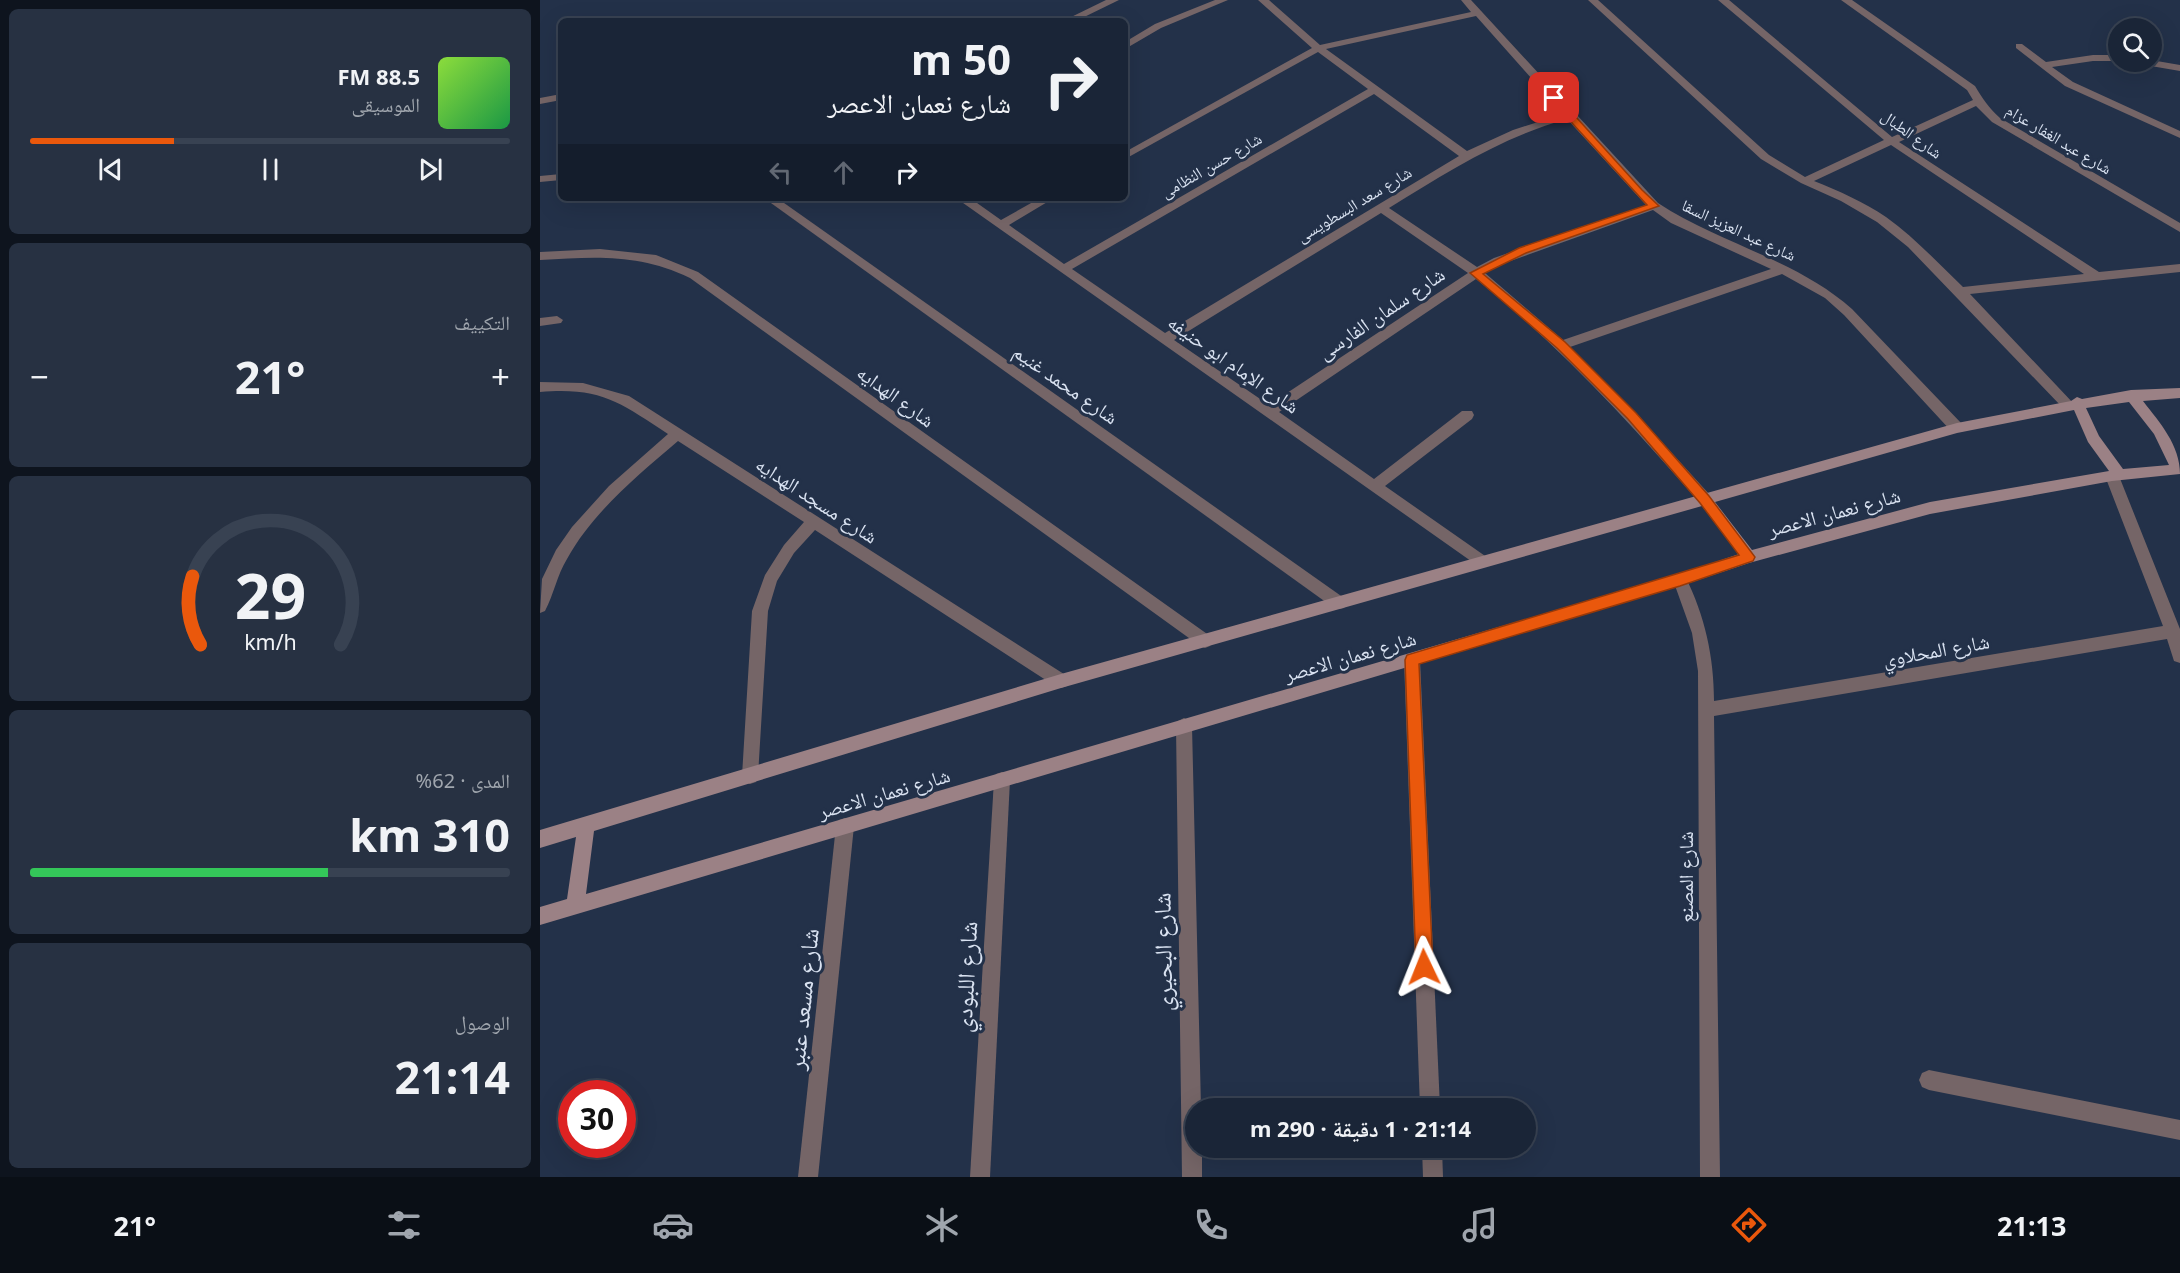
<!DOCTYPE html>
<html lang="ar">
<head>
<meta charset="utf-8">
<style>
	body { margin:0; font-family:"Noto Sans","Noto Naskh Arabic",sans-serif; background:#273142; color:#f1f3f6; direction:rtl; height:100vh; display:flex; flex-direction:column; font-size:22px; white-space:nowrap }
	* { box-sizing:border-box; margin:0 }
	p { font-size:20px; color:#9fa5ad }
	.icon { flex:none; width:33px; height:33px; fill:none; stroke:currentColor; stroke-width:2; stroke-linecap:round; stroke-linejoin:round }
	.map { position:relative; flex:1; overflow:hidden; direction:ltr }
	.details { display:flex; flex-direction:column; gap:9px; padding:9px; background:#0e141e; width:540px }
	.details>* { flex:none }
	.banner { position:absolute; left:18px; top:18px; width:570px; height:183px; border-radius:9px; box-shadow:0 6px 24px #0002,0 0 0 2px #384252; direction:rtl; background:#1a2537; color:#f1f3f6; overflow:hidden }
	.fabs { position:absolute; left:1568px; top:18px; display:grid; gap:12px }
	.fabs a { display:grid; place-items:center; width:54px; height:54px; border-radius:50%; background:#1a2537; box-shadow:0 6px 24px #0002,0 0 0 2px #384252; font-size:30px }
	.speed { position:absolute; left:18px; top:1080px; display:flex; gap:12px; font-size:30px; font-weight:700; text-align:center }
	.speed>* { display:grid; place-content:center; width:78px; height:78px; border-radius:50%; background:#1a2537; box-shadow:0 6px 24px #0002,0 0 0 2px #384252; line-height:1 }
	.speed .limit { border:9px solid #d22; background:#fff; color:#111 }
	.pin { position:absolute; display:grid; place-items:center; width:51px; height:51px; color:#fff; margin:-26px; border-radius:12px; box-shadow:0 3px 9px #0006 }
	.me { position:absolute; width:66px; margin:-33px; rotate:358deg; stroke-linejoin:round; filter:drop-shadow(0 0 4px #0008) }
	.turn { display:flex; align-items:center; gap:21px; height:126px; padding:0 18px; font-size:27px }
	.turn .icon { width:78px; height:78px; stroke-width:2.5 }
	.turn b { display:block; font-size:42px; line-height:51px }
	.lanes { display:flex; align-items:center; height:57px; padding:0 18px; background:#0003; justify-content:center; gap:30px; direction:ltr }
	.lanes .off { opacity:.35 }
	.big { font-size:45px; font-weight:700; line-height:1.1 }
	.details .card { flex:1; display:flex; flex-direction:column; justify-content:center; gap:9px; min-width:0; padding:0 21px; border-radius:9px; background:#273142 }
	.details .dial { align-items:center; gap:0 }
	.dial svg { height:156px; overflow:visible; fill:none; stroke:#384252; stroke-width:7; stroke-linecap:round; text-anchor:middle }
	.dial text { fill:#f1f3f6; stroke:none }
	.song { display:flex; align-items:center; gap:18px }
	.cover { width:72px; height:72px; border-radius:9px; background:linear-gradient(135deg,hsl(90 70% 55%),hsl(140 70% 35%)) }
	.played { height:6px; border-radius:3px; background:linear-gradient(90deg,#ea580c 30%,#384252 30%) }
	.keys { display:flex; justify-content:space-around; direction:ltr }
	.heat { display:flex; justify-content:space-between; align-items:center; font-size:33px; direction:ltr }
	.charge { height:9px; border-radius:4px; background:linear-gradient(90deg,#34c759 62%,#384252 0) }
	.trip { position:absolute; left:645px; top:1098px; width:351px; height:60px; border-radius:30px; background:#1a2537; box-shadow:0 6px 24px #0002,0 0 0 2px #384252; font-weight:700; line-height:60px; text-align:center; direction:rtl }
	.tab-bar { display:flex; height:96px; justify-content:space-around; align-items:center; background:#0a0f16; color:#9fa5ad }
	.tab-bar .icon { width:42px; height:42px }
	.tab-bar .selected { color:#ea580c }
	.tab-bar b { font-size:27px; color:#f1f3f6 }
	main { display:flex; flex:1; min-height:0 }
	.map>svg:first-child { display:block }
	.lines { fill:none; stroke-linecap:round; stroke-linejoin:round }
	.lane { fill:#756567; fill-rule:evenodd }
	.street { fill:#756567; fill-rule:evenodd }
	.secondary { fill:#9b8185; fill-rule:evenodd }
	.route { fill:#ea580c; stroke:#983908; stroke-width:1.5 }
	.labels { text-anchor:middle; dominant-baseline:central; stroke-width:6; stroke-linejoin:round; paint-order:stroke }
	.far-street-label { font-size:16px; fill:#d9e2f1; stroke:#233149 }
	.street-label { font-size:20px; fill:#d9e2f1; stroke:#233149 }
	.near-street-label { font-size:24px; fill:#d9e2f1; stroke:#233149 }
</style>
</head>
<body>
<main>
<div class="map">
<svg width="1640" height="1177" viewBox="0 0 1640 1177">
	<rect width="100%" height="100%" fill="#233149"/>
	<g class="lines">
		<!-- lane -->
		<path class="lane" d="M1389,1070l251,50v20l-251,-50 -7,-3 -3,-7 3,-7z"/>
		<!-- street -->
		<g class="street">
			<path d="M566,0h13l-43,21h-13z"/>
			<path d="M675,0h13l-67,28 -36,21v-7l30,-18z"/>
			<path d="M718,0h11l51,45 151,-33 -10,-12h10l187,203c62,41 138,56 194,106l110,115 2,4 -2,4h-10l-108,-117 -19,-17 -43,-24 -212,73 58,58 82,90 2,4 -2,4h-10c-70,-80 -141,-158 -224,-224l-197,133 95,67 88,-68h10l2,4 -2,4 -87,67 103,72 2,4 -2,4h-10l-522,-368h14l31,22 39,-22h14l-45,27 55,39 304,-175 -50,-37 -193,107v-7l187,-104zM936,16l87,98 -50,16 -46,21 -141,-102zM834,94l85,62 -294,177 -93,-64zM1027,119l79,86 -152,53 -17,9 -88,-59c58,-36 113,-71 178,-89zM1113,210l18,13 100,46 -208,71 -78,-67 17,-9zM841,213l87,60 -199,132 -95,-65z"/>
			<path d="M1048,0h10l171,155 36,22 79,-37 -166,-140h11l163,137 81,-37 -6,-10 -126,-90h11l123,86c8,13 13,21 25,32l180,105v9l-188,-110 -16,-16 -77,36 200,130 81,-8v8l-210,22 104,110 -2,3h-10l-154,-160 -31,-25 -36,-21 -40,-18 -40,-24zM1351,145l193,129 -121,13c-25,-24 -49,-50 -77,-70 -22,-15 -47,-26 -72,-36z"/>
			<path d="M1476,44h6l24,18 47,-7h25v6h-25l-41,6 21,15 107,49v7l-115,-52 -49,-38z"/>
			<path d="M1611,60l29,5v6l-35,-6 -5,-3z"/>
			<path d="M21,94v6l-21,4v-6z"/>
			<path d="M21,174v6l-21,2v-6z"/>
			<path d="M224,198h13l567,400 3,5 -3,5 -5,1 -5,-1z"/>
			<path d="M60,249l56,6 42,17 512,364 3,5 -3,5 -5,2 -5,-2 -510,-368c-52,-25 -95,-21 -150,-18v-8z"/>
			<path d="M17,316l6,4 -2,3 -21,3v-8z"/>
			<path d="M0,382l43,1 46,13 438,280 2,5 -2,5 -6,2 -6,-2 -240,-156 -21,23 -17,28 -9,30 -10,165 -2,6 -6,2 -6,-2 -2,-6 10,-165 13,-36 19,-30 20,-23 -126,-81c-41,35 -85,71 -111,118 -10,16 -13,35 -22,52l-5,2 2,-34 14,-29 16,-23 37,-41 59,-52c-49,-32 -67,-47 -128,-42z"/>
			<path d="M1572,471l7,5 61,153v34l-6,-2 -7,-22 -453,77 6,461h-20l-2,-506 -6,-38 -19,-53 2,-4 5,-2 5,2c20,40 29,81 29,125l449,-75 -58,-150z"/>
			<path d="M872,653l6,2 2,5 20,448h-20l-16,-448 2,-5z"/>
			<path d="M644,718l6,3 2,5 9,382h-5v40h6v29h-20l-6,-451 2,-5z"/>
			<path d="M462,772l6,2 2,6 -20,397h-20l24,-397 2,-6z"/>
			<path d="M305,818l6,2 3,6 -36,351h-20l38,-351 3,-6z"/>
			<path d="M882,1148h20l1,29h-20z"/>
		</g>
		<!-- secondary -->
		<path class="secondary" d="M1640,388v10l-37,3c17,22 37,44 37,73l-68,7 -182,33 -181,49 -69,23 -1140,339v-18l27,-8 9,-62 -36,11v-18l521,-156 896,-251 114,-22 6,-4 5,2 49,-9zM1589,402l25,32 15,31 -46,4 -24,-33 -13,-28zM1534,410l14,32 21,29 -179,31 -178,48 -37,-48 242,-69zM1162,506l37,48 -59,20 -1094,320 8,-63 467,-143z"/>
	</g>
	<!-- route -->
	<path class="route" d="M1011,96h6l85,94 17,16 -133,47 -43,21 82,68 71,71 73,83 46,61 -2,4 -73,25 -261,78 14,303 -3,6 -6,2 -6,-2 -2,-6 -11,-307 2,-5 332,-100 -39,-52 -72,-84 -71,-71 -87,-75 49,-25 128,-43 -96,-105z"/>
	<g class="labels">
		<!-- far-street labels -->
		<g class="far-street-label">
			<text transform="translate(1372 134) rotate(36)">شارع الطبال</text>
			<text transform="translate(1519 139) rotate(31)">شارع عبد الغفار عزام</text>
			<text transform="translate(671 165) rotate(-30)">شارع حسن النظامى</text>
			<text transform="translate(814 204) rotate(-31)">شارع سعد البسطويسى</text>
			<text transform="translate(1199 230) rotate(25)">شارع عبد العزيز السقا</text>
		</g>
		<!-- street labels -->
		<g class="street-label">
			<text transform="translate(841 313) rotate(-34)">شارع سلمان الفارسى</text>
			<text transform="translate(694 364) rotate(35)">شارع الإمام ابو حنيفه</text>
			<text transform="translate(526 384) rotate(35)">شارع محمد غنيم</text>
			<text transform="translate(356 396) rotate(36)">شارع الهدايه</text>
			<text transform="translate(277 500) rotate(33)">شارع مسجد الهدايه</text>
			<text transform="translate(1294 512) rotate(-15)">شارع نعمان الاعصر</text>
			<text transform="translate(1396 650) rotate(-10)">شارع المحلاوي</text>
			<text transform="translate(810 656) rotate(-16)">شارع نعمان الاعصر</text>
			<text transform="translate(344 793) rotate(-16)">شارع نعمان الاعصر</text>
			<text transform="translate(1145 877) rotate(-90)">شارع المصنع</text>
		</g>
		<!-- near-street labels -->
		<g class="near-street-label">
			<text transform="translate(622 952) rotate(-91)">شارع البحيري</text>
			<text transform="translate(425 977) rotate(-87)">شارع اللبودي</text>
			<text transform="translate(262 999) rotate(-84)">شارع مسعد عنبر</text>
		</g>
	</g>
</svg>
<div class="fabs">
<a><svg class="icon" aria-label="search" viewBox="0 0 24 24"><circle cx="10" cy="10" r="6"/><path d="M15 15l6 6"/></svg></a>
</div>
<div class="speed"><div class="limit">30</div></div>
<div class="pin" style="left:1014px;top:98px;background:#d93025"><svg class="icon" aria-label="arrive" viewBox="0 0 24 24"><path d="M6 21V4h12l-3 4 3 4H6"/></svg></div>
<svg class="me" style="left:884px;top:967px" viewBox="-20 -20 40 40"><path d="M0-17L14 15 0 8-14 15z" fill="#ea580c" stroke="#fff" stroke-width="4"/></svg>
<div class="trip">21:14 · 1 دقيقة · 290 m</div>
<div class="banner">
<div class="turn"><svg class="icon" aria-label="right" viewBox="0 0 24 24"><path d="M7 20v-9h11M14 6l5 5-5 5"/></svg><div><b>50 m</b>شارع نعمان الاعصر</div></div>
<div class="lanes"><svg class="icon off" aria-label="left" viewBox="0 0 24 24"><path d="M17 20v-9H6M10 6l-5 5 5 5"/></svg><svg class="icon off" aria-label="ahead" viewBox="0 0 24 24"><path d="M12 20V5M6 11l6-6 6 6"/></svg><svg class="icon" aria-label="right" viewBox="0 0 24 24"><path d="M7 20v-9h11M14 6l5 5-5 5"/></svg></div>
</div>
</div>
<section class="details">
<div class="card">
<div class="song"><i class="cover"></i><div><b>88.5 FM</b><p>الموسيقى</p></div></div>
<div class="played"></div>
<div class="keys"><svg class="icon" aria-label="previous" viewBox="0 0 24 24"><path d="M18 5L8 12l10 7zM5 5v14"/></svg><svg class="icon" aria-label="pause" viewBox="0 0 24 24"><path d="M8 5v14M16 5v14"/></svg><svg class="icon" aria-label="next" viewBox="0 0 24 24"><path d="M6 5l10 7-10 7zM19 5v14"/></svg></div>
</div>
<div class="card"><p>التكييف</p>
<div class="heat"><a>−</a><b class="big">21°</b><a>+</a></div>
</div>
<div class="card dial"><svg viewBox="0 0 100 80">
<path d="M14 69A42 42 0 1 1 86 69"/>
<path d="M14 69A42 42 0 0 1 10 34" stroke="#ea580c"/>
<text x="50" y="56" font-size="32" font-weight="700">29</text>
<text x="50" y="72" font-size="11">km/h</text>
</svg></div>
<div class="card"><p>المدى · 62%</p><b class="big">310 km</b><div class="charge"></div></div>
<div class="card"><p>الوصول</p><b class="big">21:14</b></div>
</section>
</main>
<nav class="tab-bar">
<b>21:13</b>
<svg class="icon selected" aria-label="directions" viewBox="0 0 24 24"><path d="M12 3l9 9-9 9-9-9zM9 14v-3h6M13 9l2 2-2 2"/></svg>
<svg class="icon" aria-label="music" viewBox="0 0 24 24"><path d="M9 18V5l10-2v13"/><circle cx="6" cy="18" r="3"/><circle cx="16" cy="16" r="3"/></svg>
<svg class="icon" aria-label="phone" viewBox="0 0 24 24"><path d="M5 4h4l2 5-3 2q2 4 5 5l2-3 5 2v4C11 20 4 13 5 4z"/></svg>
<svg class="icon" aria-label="climate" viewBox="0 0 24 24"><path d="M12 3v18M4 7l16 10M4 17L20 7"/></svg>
<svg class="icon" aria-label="car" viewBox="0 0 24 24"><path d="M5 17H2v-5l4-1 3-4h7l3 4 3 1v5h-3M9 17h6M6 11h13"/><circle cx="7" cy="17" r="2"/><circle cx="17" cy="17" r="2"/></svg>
<svg class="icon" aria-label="filters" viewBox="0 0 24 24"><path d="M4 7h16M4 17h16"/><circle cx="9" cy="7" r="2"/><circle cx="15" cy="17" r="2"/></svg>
<b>21°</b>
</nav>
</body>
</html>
